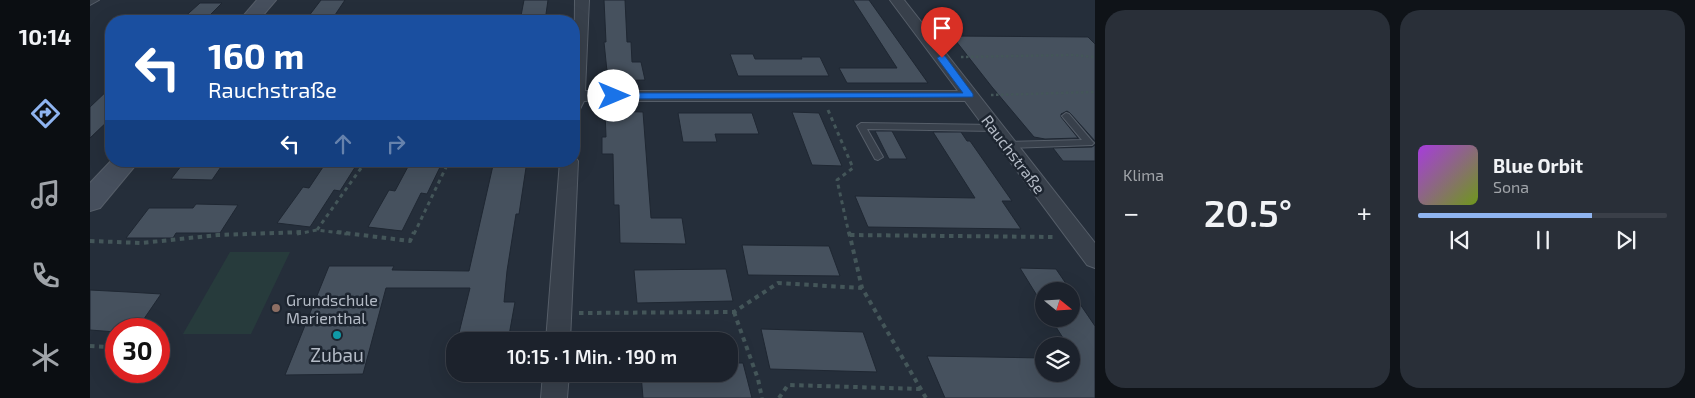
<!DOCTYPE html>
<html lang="de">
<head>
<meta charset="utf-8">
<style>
	body { margin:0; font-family:"Exo 2",sans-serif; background:#292f38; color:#f1f3f6; height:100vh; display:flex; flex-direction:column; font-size:19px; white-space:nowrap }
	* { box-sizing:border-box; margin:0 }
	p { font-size:16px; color:#a0a4a9 }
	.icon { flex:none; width:28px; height:28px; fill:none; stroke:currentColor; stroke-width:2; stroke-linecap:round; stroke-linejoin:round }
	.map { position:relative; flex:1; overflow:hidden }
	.drawer { display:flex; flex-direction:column; gap:10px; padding:10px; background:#0f1318; width:600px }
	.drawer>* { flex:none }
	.banner { position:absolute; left:15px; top:15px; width:475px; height:152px; border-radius:20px; box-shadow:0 5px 20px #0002,0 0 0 1px #3a3f48; background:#1a4fa0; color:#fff; overflow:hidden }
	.needle { width:32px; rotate:108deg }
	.buttons { position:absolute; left:945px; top:282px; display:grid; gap:10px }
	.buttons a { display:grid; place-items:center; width:45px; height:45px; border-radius:50%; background:#1c222c; box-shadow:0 5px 20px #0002,0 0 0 1px #3a3f48; font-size:25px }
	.speed { position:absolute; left:15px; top:318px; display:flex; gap:10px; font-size:25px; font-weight:700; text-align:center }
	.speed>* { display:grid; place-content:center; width:65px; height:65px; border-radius:50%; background:#1c222c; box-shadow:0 5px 20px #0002,0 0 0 1px #3a3f48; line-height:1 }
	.speed .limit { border:8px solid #d22; background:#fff; color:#111 }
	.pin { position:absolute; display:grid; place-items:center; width:42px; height:42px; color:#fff; margin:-51px -21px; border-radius:50% 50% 50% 0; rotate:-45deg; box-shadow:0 0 5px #0007 }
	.pin .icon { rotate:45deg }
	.me { position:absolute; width:55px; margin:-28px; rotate:90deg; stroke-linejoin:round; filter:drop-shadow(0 0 4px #0008) }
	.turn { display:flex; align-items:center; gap:18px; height:105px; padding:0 20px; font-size:22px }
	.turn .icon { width:65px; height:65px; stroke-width:2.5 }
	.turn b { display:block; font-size:35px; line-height:42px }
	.lanes { display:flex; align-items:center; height:48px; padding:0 20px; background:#0003; justify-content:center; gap:25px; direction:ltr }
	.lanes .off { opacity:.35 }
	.big { font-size:38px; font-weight:600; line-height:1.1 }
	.drawer .tile { flex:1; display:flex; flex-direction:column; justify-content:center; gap:8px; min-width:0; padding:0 18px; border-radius:20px; background:#292f38 }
	.song { display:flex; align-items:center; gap:15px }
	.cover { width:60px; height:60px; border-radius:8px; background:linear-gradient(135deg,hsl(280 70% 55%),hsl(80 70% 35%)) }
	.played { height:5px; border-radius:2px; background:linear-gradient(90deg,#8fb4f0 70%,#3a3f48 70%) }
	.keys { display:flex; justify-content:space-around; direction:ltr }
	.heat { display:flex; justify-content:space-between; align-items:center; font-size:28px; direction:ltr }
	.drawer .tiles { flex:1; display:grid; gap:10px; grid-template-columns:repeat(2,1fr) }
	.trip { position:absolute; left:356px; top:332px; width:292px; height:50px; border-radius:20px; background:#1c222c; box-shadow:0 5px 20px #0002,0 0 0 1px #3a3f48; font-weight:600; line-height:50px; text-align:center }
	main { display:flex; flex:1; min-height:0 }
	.tab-bar { display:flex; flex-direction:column; width:90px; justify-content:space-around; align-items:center; background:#0b0e12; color:#a0a4a9 }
	.tab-bar .icon { width:35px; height:35px }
	.tab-bar .active { color:#8fb4f0 }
	.tab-bar b { font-size:22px; color:#f1f3f6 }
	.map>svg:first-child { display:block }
	.green { fill:#273b3c }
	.building { fill:#46515e; stroke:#1f2732 }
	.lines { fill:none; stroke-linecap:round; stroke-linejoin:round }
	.lane-casing { stroke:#565e69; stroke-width:2 }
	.street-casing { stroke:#565e69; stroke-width:2 }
	.secondary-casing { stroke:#565e69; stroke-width:2 }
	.path-far2 { stroke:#445659; stroke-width:2.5; stroke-dasharray:2.5 2.5; stroke-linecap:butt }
	.path-far1 { stroke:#445659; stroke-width:3; stroke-dasharray:4 4; stroke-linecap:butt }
	.path { stroke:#445659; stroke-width:4; stroke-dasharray:4.5 4.5; stroke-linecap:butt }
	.lane { fill:#38404b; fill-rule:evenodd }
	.street { fill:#38404b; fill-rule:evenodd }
	.secondary { fill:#464f5d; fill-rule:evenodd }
	.route { fill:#1a73e8; stroke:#114b97 }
	.education-dot { fill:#8d6e63; stroke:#1d2530; stroke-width:2 }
	.culture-dot { fill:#0f9aa8; stroke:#1d2530; stroke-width:2 }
	.labels { text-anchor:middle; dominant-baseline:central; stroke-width:5; stroke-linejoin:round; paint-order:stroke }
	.street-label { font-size:16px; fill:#b4bbc6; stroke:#1d2530 }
	.poi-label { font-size:16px; fill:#b4bbc6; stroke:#1d2530; text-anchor:start }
	.near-poi-label { font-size:19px; fill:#b4bbc6; stroke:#1d2530 }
</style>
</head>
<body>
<main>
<nav class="tab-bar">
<b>10:14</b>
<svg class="icon active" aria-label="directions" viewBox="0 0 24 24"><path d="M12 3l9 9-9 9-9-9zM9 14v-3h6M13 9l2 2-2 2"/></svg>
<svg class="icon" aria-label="music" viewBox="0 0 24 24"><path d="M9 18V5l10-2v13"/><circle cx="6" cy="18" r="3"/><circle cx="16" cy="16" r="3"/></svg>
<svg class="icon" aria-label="phone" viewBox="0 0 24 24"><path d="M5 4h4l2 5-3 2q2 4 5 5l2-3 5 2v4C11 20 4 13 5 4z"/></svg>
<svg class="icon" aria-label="climate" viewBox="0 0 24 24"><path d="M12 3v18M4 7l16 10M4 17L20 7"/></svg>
</nav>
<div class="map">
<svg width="1005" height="398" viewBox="0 0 1005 398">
	<rect width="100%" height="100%" fill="#252e3a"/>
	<!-- green -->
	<path class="green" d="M140,252h60l-39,82h-68z"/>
	<!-- building -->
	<g class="building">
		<path d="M231,0h24l-14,21h-26z"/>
		<path d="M434,0h24l-3,21h-25z"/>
		<path d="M514,0h21l2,42h4l1,20h9l4,18 -37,1 -4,-39h2z"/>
		<path d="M763,0h16l59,83h-81l-8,-15h58z"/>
		<path d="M110,3h22l-18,18h-24z"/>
		<path d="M862,36l136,1 7,7v97l-25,-28 -3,-2 -6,3v3l17,21 -33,1 -11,-2 -42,-50z"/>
		<path d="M640,54h23l2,5h47l-1,-2h19l9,19h-91z"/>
		<path d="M21,87v31l-21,20v-31z"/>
		<path d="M515,111l38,1 8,106h31l4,26 -66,-1 -1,-38h-5l-1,-51h-11v-17h4z"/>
		<path d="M702,112l27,1 23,53 -30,-1z"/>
		<path d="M588,113h74l7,21h-44l2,8h-34z"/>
		<path d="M785,131h17l15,28h-18z"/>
		<path d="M843,132h28l6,9h3l42,60h-10l19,28 -153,-2 -13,-31 120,2z"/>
		<path d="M1005,145v16h-32l-10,-13 39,-1z"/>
		<path d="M95,161h40l-13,19 -41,-1z"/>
		<path d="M237,161h32l-19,30 -6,-1 -24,37 -33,-4 26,-36 6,1z"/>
		<path d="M321,161h32l-16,33 -6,-1 -19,38 -34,-4 21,-37 6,1z"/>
		<path d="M404,161h33l-8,53h-3l-9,57 -3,31h11l-7,39h-51l13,-53h-84l-23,86 -78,1 44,-109h65l-2,4 77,1z"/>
		<path d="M106,204l42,1 -18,28h-44l-3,5h-47l23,-30h44z"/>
		<path d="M652,245l87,1 11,30 -92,-1z"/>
		<path d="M930,268l36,1 39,57v72h-150l-18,-42 117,2v16h27v-15h5l-5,-8v-5h-3l-17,-27h20v-28h-27v16z"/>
		<path d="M636,269l7,32 -96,2 -3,-33z"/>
		<path d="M0,290l38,2 33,2 -24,35h-21v3l-26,-2z"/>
		<path d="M671,329l102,3 14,40 -107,-3z"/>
		<path d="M640,363h13l9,35h-109l-2,-24h89z"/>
	</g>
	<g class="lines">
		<defs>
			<g id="lane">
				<path d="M976,113l3,1 23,27 2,2 -2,2 -86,3 -5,-3 5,-3 76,-2 -20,-24z"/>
				<path d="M771,123l133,2 4,3 -4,3 -127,-2 16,28 -5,3 -3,-1 -18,-33z"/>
			</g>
			<g id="street">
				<path d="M0,0h9l-9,5z"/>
				<path d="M485,0h14l-4,91h373l-68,-91h14l191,243v25l-8,-3 -122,-164h-381l-4,8 -6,1z"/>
				<path d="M484,156l4,5 -8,180h-24l14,-180h14z"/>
				<path d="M453,374h26l-2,24h-26z"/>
			</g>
			<g id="secondary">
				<path d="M167,0h19l-18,21h-19z"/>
				<path d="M21,161h28l-39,47 -10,3v-28z"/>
			</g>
		</defs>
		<!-- lane casing -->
		<use href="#lane" class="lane-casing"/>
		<!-- street casing -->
		<use href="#street" class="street-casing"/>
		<!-- secondary casing -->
		<use href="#secondary" class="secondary-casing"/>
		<!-- path-far2 -->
		<g class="path-far2">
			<path d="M871,57l111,-2 23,2"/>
			<path d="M901,95l104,-3"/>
		</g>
		<!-- path-far1 -->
		<g class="path-far1">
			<path d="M738,110l25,58 -16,12 12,54"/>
			<path d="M227,230l49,-69"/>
			<path d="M207,234l20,-4 30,4"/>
			<path d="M324,234l35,-73"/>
		</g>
		<!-- path -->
		<g class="path">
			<path d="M247,232l73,9 4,-9"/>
			<path d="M759,232l13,56 64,110"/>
			<path d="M760,235l204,2"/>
			<path d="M0,241l52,2 76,-8 86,-3"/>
			<path d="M644,312l24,67 4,19"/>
			<path d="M489,313l155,-1 44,-29 84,5"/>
			<path d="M0,346l19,1"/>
			<path d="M689,398l9,-13 132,4"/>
		</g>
		<!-- lane -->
		<use href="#lane" class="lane"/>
		<!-- street -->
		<use href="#street" class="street"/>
		<!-- secondary -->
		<use href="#secondary" class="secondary"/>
	</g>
	<!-- route -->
	<path class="route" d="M852,55l3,1 28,38v3l-359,2 -4,-3 4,-3h349l-26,-35z"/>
	<!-- markers -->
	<circle class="education-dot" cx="186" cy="308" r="5"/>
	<circle class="culture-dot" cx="247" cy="335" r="5"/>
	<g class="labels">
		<!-- street labels -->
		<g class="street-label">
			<text transform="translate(924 154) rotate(53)">Rauchstraße</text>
		</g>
		<!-- poi labels -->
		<g class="poi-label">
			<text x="196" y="299">Grundschule<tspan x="196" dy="18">Marienthal</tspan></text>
		</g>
		<!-- near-poi labels -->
		<g class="near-poi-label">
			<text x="247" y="354">Zubau</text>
		</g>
	</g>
</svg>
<div class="buttons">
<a><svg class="needle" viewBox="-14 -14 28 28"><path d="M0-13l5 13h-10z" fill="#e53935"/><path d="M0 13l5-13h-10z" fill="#a0a4a9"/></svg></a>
<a><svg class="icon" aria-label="layers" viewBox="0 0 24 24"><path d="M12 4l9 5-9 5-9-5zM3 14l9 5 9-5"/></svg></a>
</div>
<div class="speed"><div class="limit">30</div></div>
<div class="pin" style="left:852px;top:58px;background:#d93025"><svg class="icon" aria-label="arrive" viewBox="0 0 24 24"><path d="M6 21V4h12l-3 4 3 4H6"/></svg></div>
<svg class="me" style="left:524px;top:96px" viewBox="-20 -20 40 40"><circle r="19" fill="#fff"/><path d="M0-13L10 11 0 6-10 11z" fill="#1a73e8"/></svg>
<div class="trip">10:15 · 1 Min. · 190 m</div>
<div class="banner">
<div class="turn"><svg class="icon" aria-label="left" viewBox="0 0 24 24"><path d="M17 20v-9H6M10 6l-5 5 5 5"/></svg><div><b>160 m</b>Rauchstraße</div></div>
<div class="lanes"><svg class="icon" aria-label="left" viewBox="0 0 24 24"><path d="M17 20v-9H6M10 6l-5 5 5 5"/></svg><svg class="icon off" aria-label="ahead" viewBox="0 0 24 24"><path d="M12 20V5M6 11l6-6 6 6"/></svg><svg class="icon off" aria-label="right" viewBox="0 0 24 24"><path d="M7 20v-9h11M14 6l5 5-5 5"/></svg></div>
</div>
</div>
<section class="drawer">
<div class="tiles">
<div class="tile"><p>Klima</p>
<div class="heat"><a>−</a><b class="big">20.5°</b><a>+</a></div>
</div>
<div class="tile">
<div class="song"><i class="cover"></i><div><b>Blue Orbit</b><p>Sona</p></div></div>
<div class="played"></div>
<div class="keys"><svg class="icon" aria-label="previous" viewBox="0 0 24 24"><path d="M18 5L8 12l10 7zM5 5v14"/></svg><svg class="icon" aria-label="pause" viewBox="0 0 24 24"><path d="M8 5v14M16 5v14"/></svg><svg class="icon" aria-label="next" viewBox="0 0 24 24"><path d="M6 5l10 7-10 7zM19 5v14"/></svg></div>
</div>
</div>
</section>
</main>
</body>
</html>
